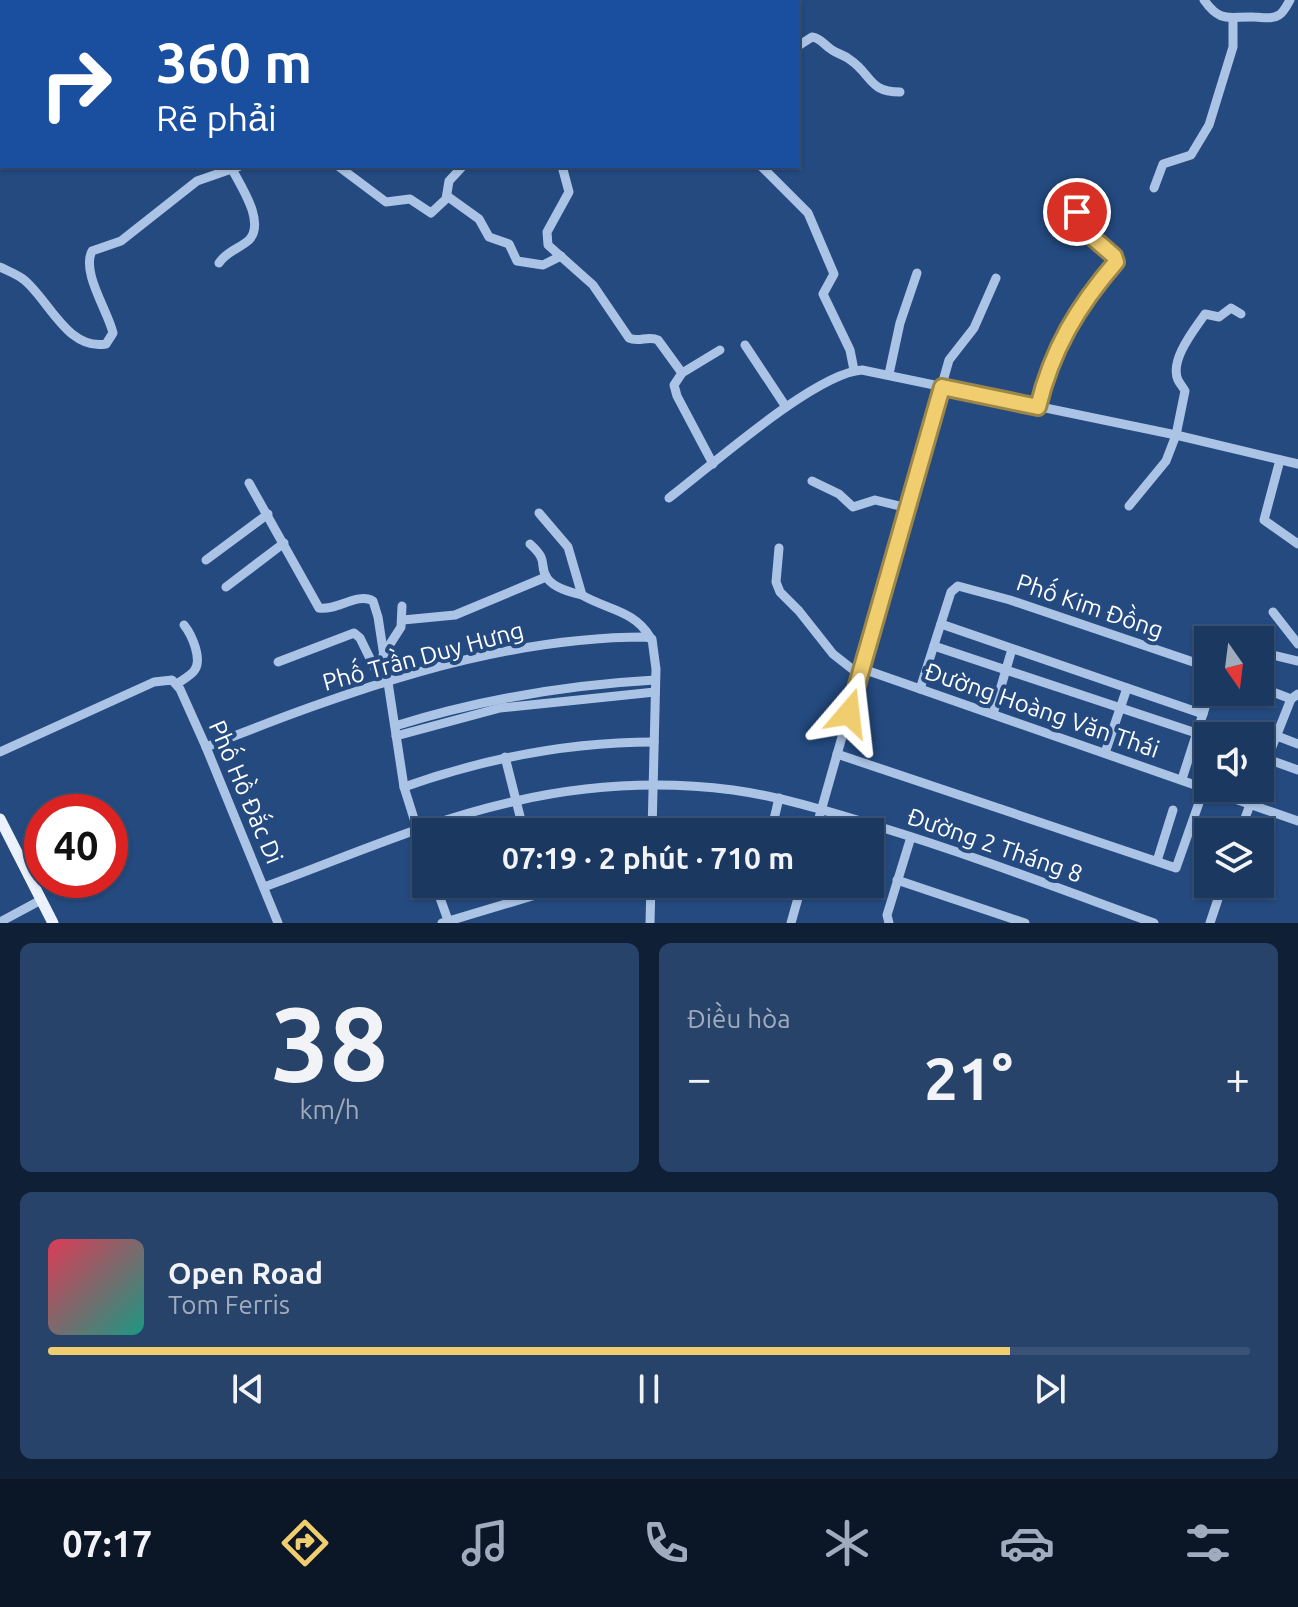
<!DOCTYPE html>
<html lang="vi">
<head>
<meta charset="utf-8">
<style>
	body { margin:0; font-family:Ubuntu,sans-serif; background:#284369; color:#f1f3f6; height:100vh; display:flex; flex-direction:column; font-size:30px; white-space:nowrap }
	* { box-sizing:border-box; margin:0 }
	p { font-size:26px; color:#a0acbd }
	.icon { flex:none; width:44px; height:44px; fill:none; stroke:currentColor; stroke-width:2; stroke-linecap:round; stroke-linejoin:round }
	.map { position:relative; height:923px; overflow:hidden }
	.drawer { display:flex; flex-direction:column; gap:20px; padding:20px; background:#0f1f35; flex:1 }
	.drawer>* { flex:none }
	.top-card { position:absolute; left:0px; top:0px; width:800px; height:168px; box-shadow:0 2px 6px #0004,0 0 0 2px #395275; background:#1a4fa0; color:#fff; overflow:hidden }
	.needle { width:52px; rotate:166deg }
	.buttons { position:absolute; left:1194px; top:626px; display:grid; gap:16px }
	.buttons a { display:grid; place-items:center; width:80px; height:80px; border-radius:0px; background:#1b3860; box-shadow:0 2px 6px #0004,0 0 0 2px #395275; font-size:40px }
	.speed { position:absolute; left:24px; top:794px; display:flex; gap:16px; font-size:40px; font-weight:700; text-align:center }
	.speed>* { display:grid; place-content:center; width:104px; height:104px; border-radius:50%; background:#1b3860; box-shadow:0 2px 6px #0004,0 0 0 2px #395275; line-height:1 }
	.speed .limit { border:12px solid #d22; background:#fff; color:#111 }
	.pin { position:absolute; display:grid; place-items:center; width:68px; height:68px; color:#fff; margin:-34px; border:4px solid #fff; border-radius:50%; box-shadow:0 2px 8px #0007 }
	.me { position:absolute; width:88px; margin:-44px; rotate:17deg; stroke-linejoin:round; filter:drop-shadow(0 0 6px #0008) }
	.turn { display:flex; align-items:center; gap:28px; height:168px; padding:0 24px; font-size:36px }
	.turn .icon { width:104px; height:104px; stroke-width:2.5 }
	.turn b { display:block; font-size:56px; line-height:68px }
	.big { font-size:60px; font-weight:700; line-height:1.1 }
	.drawer .tile { flex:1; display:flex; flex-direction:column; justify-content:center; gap:12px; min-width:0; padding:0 28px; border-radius:12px; background:#284369 }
	.drawer .dial { align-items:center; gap:0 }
	.dial b { font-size:104px; line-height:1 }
	.song { display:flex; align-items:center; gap:24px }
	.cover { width:96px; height:96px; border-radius:12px; background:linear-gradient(135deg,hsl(350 70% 55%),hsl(170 70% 35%)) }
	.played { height:8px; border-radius:4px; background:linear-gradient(90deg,#f0ce6f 80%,#395275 80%) }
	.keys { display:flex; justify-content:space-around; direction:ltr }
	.heat { display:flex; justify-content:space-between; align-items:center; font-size:44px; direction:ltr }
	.drawer .tiles { flex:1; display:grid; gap:20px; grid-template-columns:1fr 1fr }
	.tile:last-child { grid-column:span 2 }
	.trip { position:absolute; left:412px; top:818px; width:472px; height:80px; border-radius:0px; background:#1b3860; box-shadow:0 2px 6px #0004,0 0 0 2px #395275; font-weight:700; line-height:80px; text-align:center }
	.tab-bar { display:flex; height:128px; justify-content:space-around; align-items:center; background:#0b1626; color:#a0acbd }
	.tab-bar .icon { width:56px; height:56px }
	.tab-bar .current { color:#f0ce6f }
	.tab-bar b { font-size:36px; color:#f1f3f6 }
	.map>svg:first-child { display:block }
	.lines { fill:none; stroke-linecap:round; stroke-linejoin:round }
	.minor { stroke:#abc4e6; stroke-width:9 }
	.major { stroke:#ecf2fd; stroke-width:11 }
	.route-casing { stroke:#9c8648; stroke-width:20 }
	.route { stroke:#f0ce6f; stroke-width:14 }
	.labels { text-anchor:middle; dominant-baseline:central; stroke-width:8; stroke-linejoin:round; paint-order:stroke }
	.street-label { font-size:24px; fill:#fff; stroke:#244a80 }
</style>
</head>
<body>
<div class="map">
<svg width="1298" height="923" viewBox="0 0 1298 923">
	<rect width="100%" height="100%" fill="#244a80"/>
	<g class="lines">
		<!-- minor -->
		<g class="minor">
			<path d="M292,0l1,2"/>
			<path d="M1204,0c17,24 25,16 50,17 8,0 18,3 25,-2 5,-3 8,-10 11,-15"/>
			<path d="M798,46l14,-9c9,1 12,8 20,13 6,4 12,5 17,9 23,15 19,33 51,33"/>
			<path d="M338,166l48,36 24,-3 21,14 15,-14 3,-18 13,-14"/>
			<path d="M562,166l7,26 -22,40 1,13 45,40 36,53c10,5 19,-3 29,2l24,33"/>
			<path d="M761,166l47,47 26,61 -11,20 27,56 4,20"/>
			<path d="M1154,188l9,-24 28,-9 18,-30 24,-78v-28"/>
			<path d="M447,196l32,23 10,18 20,7 8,17 26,4 18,-9"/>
			<path d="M219,263c8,-12 20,-14 30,-23 17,-18 -9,-55 -17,-71"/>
			<path d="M0,267c8,4 16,7 23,12 25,19 44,72 83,65l7,-11c-5,-22 -32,-61 -21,-82l29,-10 76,-60 43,-15"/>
			<path d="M745,345l41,62"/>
			<path d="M889,374l11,-51 17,-50"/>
			<path d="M1038,407c14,-59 39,-100 78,-145l-2,-6 -22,-19 -2,-12 -13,-13"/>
			<path d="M1280,460l-16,60 34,24"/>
			<path d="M713,464l-36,-68 -3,-11 8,-12 38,-23"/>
			<path d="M812,481l27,13 14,13 22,-7 33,8"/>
			<path d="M249,483l70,125c17,3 39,-16 54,-7l5,16 26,170 22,70"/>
			<path d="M669,498c41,-31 146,-125 193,-128l314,65 122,29"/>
			<path d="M1129,506l37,-45 10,-26 9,-44c-2,-4 -5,-7 -7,-11 -9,-20 17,-51 27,-66l14,3 12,-9 10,6"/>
			<path d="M539,513l29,34 14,48c25,15 52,15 68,42"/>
			<path d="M530,544c20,18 8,20 17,34 7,10 23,14 35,17"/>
			<path d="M779,548l-3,34 4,10 19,19 34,43 28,22"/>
			<path d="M206,560l62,-46"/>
			<path d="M226,587l58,-44"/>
			<path d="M1273,612l25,32"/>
			<path d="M403,620l52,-5 91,-38"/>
			<path d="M941,624l262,90"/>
			<path d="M934,646l262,87"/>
			<path d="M1260,652l38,9"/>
			<path d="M383,655l18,-28 1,-21"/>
			<path d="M278,662l76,-29 6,5 22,45"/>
			<path d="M863,669l435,152"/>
			<path d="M177,684c5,-4 13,-8 17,-13 9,-11 -2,-36 -10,-46"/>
			<path d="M1260,687l31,12"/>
			<path d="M920,689l31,-97 7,-6 52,14 198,67"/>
			<path d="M993,714l19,-65"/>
			<path d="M395,726c87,-27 169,-41 260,-46"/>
			<path d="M396,736l104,-28 155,-16"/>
			<path d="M1277,736l21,8"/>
			<path d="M206,747c140,-55 287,-110 440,-110l6,2 4,30 -4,163"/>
			<path d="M0,752l154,-70 18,-2 8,9 26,58 72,176"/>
			<path d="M1105,753l22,-65"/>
			<path d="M837,754l339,114 24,-68"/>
			<path d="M505,757l19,75"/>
			<path d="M1267,759l31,11"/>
			<path d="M1260,777l31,-78 7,-5"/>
			<path d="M1182,779l28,-87"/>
			<path d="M404,787c82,-29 163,-45 250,-45"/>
			<path d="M603,832l49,-4 63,4"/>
			<path d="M771,832l8,-34"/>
			<path d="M815,832l134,-472 25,-32 22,-50"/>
			<path d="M1240,832l16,-44"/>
			<path d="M1157,861l16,-51"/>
			<path d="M897,880l128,43"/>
			<path d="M435,884l14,39"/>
			<path d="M264,887c83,-30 165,-67 252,-86 70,-16 146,-20 217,-11 50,7 98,22 147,37 92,28 183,63 274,96"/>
			<path d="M0,922l41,-22"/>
			<path d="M442,923l97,-29 60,-10"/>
			<path d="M650,923l1,-39"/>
			<path d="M791,923l11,-39"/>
			<path d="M889,923l-2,-8 24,-78"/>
			<path d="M1210,923l13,-39"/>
		</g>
		<!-- major -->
		<path class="major" d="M0,819l53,104"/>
	</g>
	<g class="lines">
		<defs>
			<path id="route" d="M849,713l93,-326 96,20c14,-58 40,-101 78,-145l-2,-6 -22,-19 -2,-12 -13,-13"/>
		</defs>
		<!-- route casing -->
		<use href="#route" class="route-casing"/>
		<!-- route -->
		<use href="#route" class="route"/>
	</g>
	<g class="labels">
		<!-- street labels -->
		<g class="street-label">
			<text transform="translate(1090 606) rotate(19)">Phố Kim Đồng</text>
			<text transform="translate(423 656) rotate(-15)">Phố Trần Duy Hưng</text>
			<text transform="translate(1042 710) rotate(19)">Đường Hoàng Văn Thái</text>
			<text transform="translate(246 792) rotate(67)">Phố Hồ Đắc Di</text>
			<text transform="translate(995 845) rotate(19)">Đường 2 Tháng 8</text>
		</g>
	</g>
</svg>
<div class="buttons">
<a><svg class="needle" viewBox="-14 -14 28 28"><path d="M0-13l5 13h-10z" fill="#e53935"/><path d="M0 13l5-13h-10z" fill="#a0acbd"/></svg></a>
<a><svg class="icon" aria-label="sound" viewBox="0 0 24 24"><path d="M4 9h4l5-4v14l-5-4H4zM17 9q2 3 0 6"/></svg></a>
<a><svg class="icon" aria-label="layers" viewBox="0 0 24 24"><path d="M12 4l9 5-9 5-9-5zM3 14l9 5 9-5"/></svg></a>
</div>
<div class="speed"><div class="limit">40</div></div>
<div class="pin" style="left:1077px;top:212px;background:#d93025"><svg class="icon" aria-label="arrive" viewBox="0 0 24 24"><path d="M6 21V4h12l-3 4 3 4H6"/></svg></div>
<svg class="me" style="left:849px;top:713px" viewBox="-20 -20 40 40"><path d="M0-17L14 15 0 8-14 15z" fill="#f0ce6f" stroke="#fff" stroke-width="4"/></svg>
<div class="trip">07:19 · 2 phút · 710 m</div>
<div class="top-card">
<div class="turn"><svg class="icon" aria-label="right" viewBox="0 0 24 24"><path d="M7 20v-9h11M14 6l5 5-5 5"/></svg><div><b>360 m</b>Rẽ phải</div></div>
</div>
</div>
<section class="drawer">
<div class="tiles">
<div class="tile dial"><b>38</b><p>km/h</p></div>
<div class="tile"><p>Điều hòa</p>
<div class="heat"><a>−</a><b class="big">21°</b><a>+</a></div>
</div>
<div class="tile">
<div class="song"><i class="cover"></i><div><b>Open Road</b><p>Tom Ferris</p></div></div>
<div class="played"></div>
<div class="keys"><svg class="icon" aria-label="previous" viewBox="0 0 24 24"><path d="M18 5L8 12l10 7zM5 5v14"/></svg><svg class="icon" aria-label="pause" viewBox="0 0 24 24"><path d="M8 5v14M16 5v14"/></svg><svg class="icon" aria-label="next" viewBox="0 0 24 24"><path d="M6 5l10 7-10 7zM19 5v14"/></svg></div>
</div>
</div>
</section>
<nav class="tab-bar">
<b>07:17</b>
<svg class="icon current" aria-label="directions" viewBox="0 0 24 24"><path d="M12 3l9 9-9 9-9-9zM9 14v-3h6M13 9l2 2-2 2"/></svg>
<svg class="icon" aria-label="music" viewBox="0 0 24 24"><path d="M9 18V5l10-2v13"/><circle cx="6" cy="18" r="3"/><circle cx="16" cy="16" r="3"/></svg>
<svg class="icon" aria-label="phone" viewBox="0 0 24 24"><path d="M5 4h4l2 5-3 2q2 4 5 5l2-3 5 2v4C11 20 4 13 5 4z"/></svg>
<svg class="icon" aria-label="climate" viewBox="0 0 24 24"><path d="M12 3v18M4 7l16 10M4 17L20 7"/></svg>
<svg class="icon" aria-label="car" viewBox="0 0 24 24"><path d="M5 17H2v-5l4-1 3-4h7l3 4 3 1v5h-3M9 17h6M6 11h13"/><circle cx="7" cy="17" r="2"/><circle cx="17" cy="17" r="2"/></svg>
<svg class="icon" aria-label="filters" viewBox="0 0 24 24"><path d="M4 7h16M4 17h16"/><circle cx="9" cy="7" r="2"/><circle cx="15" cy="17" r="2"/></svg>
</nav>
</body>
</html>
